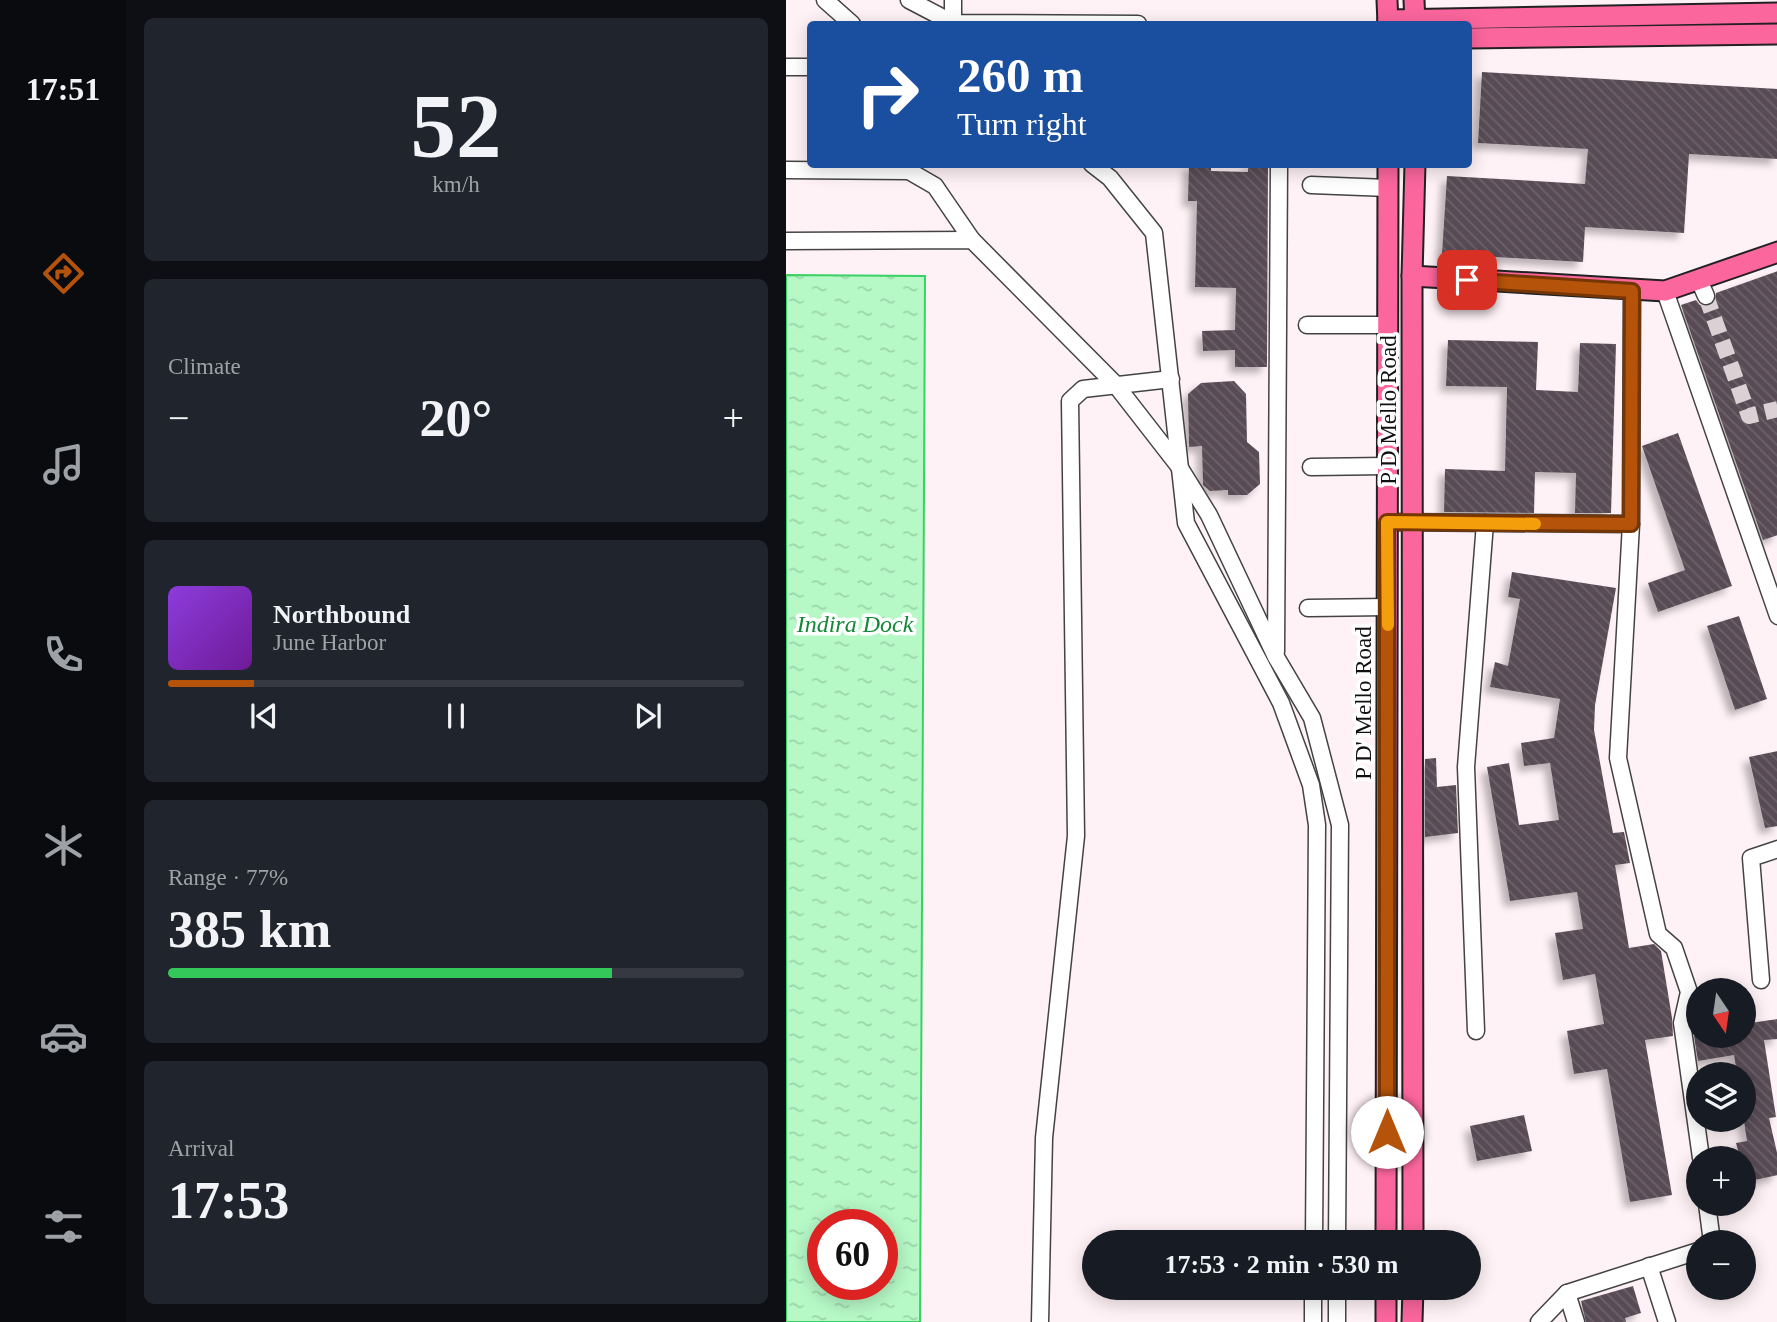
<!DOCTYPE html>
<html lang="en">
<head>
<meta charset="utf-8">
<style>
	body { margin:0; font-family:"Times New Roman",serif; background:#20242c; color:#f1f3f6; height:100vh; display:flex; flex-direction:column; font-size:26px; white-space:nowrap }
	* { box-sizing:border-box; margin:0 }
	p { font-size:23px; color:#9ea1a6 }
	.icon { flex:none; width:38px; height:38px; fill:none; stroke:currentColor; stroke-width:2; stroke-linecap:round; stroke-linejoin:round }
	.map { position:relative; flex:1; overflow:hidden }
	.details { display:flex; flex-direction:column; gap:18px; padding:18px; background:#0d0f14; width:660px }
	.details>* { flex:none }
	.guide { position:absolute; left:21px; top:21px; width:665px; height:147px; border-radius:7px; box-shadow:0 4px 18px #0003; background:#1a4fa0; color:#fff; overflow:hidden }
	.needle { width:46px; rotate:167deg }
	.buttons { position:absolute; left:900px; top:978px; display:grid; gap:14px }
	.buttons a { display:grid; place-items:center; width:70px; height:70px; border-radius:50%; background:#171b24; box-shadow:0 4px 18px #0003; font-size:35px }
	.speed { position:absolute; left:21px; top:1209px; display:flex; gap:14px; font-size:35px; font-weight:700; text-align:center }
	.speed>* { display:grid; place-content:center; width:91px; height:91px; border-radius:50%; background:#171b24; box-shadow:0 4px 18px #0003; line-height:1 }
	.speed .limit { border:10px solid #d22; background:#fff; color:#111 }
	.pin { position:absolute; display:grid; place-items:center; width:60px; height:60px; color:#fff; margin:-30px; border-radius:14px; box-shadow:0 4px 10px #0006 }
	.me { position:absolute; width:77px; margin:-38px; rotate:0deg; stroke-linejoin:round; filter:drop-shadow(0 0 5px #0008) }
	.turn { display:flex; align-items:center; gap:24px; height:147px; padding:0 35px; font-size:32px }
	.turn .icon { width:91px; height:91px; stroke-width:2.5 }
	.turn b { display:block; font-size:49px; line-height:60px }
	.big { font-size:52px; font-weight:800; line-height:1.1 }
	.details .tile { flex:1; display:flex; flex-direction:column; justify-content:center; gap:10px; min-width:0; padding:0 24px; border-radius:10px; background:#20242c }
	.details .dial { align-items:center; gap:0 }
	.dial b { font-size:91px; line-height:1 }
	.song { display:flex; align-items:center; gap:21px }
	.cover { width:84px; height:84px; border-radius:10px; background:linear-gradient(135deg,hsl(270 70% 55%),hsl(280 70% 35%)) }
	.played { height:7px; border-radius:4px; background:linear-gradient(90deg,#b45309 15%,#363941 15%) }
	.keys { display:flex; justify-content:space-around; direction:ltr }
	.heat { display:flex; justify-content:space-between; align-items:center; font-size:38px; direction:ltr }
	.charge { height:10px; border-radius:5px; background:linear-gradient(90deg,#34c759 77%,#363941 0) }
	.trip { position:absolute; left:296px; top:1230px; width:399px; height:70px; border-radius:35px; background:#171b24; box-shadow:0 4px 18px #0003; font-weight:800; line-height:70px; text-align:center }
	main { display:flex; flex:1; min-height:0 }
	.tab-bar { display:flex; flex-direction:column; width:126px; justify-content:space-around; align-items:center; background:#090b0e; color:#9ea1a6 }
	.tab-bar .icon { width:49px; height:49px }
	.tab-bar .current { color:#b45309 }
	.tab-bar b { font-size:32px; color:#f1f3f6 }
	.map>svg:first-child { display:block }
	.water { fill:url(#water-ripples); stroke:#3bd164; stroke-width:2; fill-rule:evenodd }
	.building { fill:url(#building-back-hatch); filter:url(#shadow) }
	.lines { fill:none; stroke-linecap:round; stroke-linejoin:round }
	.minor-tunnel { stroke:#dbd0d4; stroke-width:16; stroke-dasharray:16 8; stroke-linecap:butt }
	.minor-casing { stroke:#434343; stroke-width:19 }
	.major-casing { stroke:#212121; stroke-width:23 }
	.minor { stroke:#fff; stroke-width:16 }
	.major { stroke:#fb669d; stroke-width:19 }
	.route-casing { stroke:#753606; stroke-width:18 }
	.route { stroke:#b45309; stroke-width:12 }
	.slow { stroke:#f59e0b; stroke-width:12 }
	.labels { text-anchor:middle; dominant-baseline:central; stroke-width:7; stroke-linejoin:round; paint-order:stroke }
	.street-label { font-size:23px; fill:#101010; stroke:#fff }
	.water-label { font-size:24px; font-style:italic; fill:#148838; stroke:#fff }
</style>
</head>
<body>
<main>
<nav class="tab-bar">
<b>17:51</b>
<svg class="icon current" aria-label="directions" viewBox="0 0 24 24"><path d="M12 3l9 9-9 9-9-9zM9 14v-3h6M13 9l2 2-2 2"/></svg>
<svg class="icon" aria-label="music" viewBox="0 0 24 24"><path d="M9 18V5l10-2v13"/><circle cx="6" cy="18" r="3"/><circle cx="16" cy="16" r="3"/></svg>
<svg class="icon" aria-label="phone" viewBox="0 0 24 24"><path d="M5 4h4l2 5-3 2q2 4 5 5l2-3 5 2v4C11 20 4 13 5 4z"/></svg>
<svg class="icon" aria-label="climate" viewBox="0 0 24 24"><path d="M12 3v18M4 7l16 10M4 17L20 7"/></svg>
<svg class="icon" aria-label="car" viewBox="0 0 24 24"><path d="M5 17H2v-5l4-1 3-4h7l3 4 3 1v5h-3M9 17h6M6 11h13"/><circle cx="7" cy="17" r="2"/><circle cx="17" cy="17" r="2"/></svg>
<svg class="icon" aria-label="filters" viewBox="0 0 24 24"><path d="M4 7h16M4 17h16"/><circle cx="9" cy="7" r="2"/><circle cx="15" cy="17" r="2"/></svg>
</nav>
<section class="details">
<div class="tile dial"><b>52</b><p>km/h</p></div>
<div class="tile"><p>Climate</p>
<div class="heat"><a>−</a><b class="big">20°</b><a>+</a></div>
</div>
<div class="tile">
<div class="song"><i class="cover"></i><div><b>Northbound</b><p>June Harbor</p></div></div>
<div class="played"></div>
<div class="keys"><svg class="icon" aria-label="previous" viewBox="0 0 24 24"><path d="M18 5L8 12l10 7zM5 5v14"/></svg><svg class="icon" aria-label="pause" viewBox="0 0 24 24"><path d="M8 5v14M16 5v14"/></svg><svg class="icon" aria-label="next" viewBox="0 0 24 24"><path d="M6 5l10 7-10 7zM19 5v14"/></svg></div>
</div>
<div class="tile"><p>Range · 77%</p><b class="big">385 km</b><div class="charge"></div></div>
<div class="tile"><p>Arrival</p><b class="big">17:53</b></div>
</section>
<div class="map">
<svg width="992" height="1322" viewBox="0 0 992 1322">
	<defs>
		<pattern id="water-ripples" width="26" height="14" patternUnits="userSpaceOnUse" patternTransform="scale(1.75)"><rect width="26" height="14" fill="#b6f8c6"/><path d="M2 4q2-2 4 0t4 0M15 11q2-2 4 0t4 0" fill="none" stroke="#9bd4a9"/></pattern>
		<pattern id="building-back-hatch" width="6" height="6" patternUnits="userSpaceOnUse" patternTransform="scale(1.75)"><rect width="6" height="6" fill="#594c55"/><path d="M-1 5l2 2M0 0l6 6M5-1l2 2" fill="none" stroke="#6c6169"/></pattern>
		<filter id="shadow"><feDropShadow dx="-6" dy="6" stdDeviation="3.5" flood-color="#0004"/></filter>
	</defs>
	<rect width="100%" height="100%" fill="#fff2f6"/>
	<!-- water -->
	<path class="water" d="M0,275l139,1 -5,1046h-134zM37,1225h59v59h-59z"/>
	<!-- building -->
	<g class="building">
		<path d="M696,72l296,17v70l-89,-5 -5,79 -99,-6 -2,35 -141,-8 5,-78 138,8 3,-35 -110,-6z"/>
		<path d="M403,164h22v7l37,1v-8h20l-1,203h-32v-17l-32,1 -1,-20 33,-1 1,-42 -41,-1 2,-86h-9z"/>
		<path d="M992,271v264l-15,5 -82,-235 15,-5 4,5 10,1 5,-4 1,-9z"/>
		<path d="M662,340l90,2 -2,48 42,2 2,-49 36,1 -5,169h-36l1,-40 -41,-1 -1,41 -90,-1 1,-43 60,2 2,-84 -61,-1z"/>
		<path d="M448,381l12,13 1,48 12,10 1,32 -13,11h-19v-5l-18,1 -7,-6 -1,-39 -13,1 -1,-53 13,-11z"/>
		<path d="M892,433l54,153 -74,26 -10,-29 37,-13 -43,-124z"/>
		<path d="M726,572l104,16 -21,117 -1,25 19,103 11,-1 6,31 -15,2 14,83 25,-4 7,7 11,67 1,18 -28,4 27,155 -42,7 -23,-133 -33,5 -7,-43 37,-7 -9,-50 -32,6 -8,-47 28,-4 -6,-37 -67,9 -23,-134 22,-4 10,62 40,-5 -9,-57 -26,3 -3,-23 33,-5 6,-39 -70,-12 5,-25 13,4 12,-67 -12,-2z"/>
		<path d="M953,616l28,83 -32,11 -28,-84z"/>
		<path d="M992,751v75l-13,2 -16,-71z"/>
		<path d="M650,758l1,29 19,-2 2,48 -33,4v-78z"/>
		<path d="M992,1019v20l-14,1 12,77 -7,1 9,39v18l-33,7 -2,-24h-3l-4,-15 11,-2 -4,-26v-41h-6l-3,-19 -36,6 -4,-25h49v-12z"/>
		<path d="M738,1115l8,36 -55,10 -7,-35z"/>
		<path d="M847,1286l8,27 -16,5 1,4h-40l-5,-21z"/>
	</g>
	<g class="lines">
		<!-- minor-tunnel -->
		<path class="minor-tunnel" d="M920,296l43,120 29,-7"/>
		<defs>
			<g id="minor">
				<path d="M39,0l27,24"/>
				<path d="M123,0l44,23 185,1"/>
				<path d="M167,0v23"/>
				<path d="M0,67h24"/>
				<path d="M306,164l18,14 44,55 32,290 95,180 30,82 6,40 -3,417"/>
				<path d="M0,170l123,1 26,15 37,54"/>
				<path d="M525,185l77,3"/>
				<path d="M0,241l186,-1 143,144 63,81 31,50 67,142 36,61 28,107 -3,417"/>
				<path d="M913,280l7,16"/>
				<path d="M846,291l-1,233 -13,234 40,176 16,14 15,44 -7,31 19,135"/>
				<path d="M879,291l113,325"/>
				<path d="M521,325h80"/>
				<path d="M525,467l75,-1"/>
				<path d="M601,522l244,2"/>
				<path d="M522,608l80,-1"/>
				<path d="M490,652l3,-488"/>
				<path d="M975,980l-10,-122 27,-9"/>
				<path d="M690,1031l-10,-264 19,-244"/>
				<path d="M921,1204l5,38"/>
				<path d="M863,1266l18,56"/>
				<path d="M781,1293l9,29"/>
				<path d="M254,1322l4,-184 32,-302 -6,-435 13,-12 88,-10"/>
				<path d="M527,1322v-34"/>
				<path d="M551,1322v-34"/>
				<path d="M753,1322l28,-29 131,-42"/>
			</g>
			<g id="major">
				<path d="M601,0l1,24"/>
				<path d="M628,0l1,24"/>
				<path d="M602,20l390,-7"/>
				<path d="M682,38l310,-4"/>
				<path d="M626,276l253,15 113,-39"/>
				<path d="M600,1242l2,-1078"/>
				<path d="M627,1242l-1,-966 3,-112"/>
				<path d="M600,1322v-34"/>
				<path d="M626,1322l1,-34"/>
			</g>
		</defs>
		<!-- minor casing -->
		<use href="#minor" class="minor-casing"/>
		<!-- major casing -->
		<use href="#major" class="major-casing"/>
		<!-- minor -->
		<use href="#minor" class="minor"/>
		<!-- major -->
		<use href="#major" class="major"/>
	</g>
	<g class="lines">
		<defs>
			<path id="route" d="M601,1132v-610l244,2 1,-233 -165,-11"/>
		</defs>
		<!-- route casing -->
		<use href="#route" class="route-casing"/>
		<!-- route -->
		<use href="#route" class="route"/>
		<!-- slow -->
		<path class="slow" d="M602,625l-1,-103 148,2"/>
	</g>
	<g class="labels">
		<!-- street labels -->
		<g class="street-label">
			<text transform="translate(602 410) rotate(-90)">P D Mello Road</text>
			<text transform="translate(577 703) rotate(-90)">P D' Mello Road</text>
		</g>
		<!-- water labels -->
		<g class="water-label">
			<text x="69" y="624">Indira Dock</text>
		</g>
	</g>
</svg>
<div class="buttons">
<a><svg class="needle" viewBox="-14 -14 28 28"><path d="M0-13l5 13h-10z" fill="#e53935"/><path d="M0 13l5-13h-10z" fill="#9ea1a6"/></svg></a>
<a><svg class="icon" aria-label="layers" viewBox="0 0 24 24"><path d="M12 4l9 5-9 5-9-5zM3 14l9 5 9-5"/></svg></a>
<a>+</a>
<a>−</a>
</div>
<div class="speed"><div class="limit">60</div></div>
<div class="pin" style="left:681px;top:280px;background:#d93025"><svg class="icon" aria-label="arrive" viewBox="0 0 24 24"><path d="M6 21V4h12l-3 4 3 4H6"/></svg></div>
<svg class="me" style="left:601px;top:1132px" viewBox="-20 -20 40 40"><circle r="19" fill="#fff"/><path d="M0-13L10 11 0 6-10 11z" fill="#b45309"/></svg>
<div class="trip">17:53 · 2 min · 530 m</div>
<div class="guide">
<div class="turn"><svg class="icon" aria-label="right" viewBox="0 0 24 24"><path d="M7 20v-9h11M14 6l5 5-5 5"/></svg><div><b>260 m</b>Turn right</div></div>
</div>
</div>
</main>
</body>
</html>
